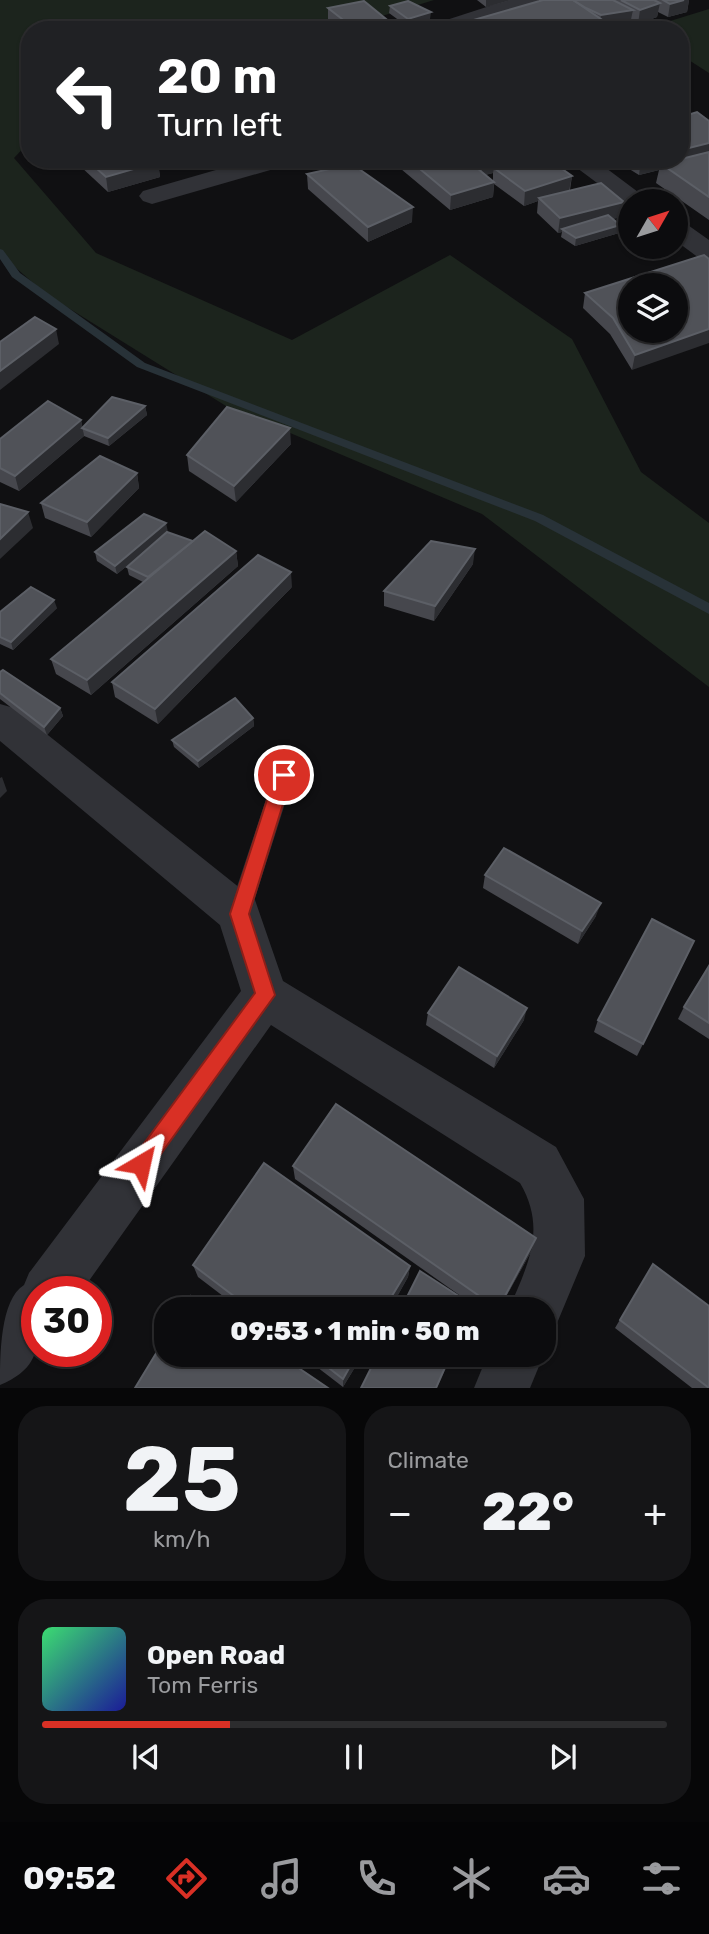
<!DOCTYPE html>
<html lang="en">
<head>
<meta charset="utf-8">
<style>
	body { margin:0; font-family:Rubik,sans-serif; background:#151517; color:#f1f3f6; height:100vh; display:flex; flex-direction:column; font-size:26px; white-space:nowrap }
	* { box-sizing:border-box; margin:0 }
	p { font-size:23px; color:#9a9b9e }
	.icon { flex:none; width:38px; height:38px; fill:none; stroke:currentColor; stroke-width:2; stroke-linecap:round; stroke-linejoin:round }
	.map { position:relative; height:1388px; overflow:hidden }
	.panel { display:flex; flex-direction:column; gap:18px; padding:18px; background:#070708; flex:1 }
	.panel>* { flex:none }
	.top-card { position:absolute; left:21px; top:21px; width:668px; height:147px; border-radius:28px; box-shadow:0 2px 5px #0004,0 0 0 2px #2c2c2e; background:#202124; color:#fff; overflow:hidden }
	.needle { width:46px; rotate:51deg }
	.fabs { position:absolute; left:618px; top:189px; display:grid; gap:14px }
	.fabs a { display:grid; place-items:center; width:70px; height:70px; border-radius:50%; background:#0c0c0e; box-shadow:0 2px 5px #0004,0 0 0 2px #2c2c2e; font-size:35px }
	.speed { position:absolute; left:21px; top:1276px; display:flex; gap:14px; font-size:35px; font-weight:700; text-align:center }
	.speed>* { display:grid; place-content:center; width:91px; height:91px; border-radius:50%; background:#0c0c0e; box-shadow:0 2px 5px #0004,0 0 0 2px #2c2c2e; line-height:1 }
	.speed .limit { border:10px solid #d22; background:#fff; color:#111 }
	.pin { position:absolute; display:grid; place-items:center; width:60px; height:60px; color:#fff; margin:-30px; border:4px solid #fff; border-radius:50%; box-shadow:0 2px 7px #0007 }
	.me { position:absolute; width:77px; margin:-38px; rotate:36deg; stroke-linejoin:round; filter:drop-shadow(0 0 5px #0008) }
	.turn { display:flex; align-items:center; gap:24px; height:147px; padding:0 21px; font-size:32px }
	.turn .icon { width:91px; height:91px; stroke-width:2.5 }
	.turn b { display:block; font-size:49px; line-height:60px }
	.big { font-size:52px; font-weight:800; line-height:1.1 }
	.panel .tile { flex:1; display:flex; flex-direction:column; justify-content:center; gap:10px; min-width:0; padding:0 24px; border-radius:28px; background:#151517 }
	.panel .dial { align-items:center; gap:0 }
	.dial b { font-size:91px; line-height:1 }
	.song { display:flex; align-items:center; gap:21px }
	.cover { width:84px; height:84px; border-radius:10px; background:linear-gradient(135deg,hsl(140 70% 55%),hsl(240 70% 35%)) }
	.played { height:7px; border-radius:4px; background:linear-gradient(90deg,#d93025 30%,#2c2c2e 30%) }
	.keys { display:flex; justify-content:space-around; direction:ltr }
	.heat { display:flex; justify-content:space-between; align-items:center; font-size:38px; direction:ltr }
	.panel .tiles { flex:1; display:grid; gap:18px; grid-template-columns:1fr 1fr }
	.tile:last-child { grid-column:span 2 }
	.trip { position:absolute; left:154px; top:1297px; width:402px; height:70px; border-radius:28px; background:#0c0c0e; box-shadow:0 2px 5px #0004,0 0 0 2px #2c2c2e; font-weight:800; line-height:70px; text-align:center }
	.menu { display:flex; height:112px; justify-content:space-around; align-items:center; background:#050506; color:#9a9b9e }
	.menu .icon { width:49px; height:49px }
	.menu .selected { color:#d93025 }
	.menu b { font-size:32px; color:#f1f3f6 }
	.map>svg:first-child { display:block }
	.green { fill:#1c241d }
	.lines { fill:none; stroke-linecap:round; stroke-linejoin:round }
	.stream { fill:#283238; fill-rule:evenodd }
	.lane { fill:#313237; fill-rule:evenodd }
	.street { fill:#313237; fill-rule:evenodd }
	.wall { fill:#46474d; fill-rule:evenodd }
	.shaded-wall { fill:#2c2d31 }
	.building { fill:#505258; stroke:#5c5f66; stroke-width:2; fill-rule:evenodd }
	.route { fill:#d93025; stroke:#8d1f18; stroke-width:2 }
</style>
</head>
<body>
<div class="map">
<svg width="709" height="1388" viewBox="0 0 709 1388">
	<rect width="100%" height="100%" fill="#101012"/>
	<!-- green -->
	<g class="green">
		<path d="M0,0h434l-65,20 -339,10v111l-16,17 82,95 196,87 158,-85 122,84 69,133 68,51v164l-227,-173 -256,-108 -180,-112 -46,-40z"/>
		<path d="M709,9v64l-28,-18v-25h-40z"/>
	</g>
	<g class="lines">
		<!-- stream -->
		<path class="stream" d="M0,249l3,1 17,23 125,90 398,152 166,88v11l-174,-93 -398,-154 -125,-90 -12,-18z"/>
		<!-- lane -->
		<path class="lane" d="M284,767l7,2 3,6 -44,139 -3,7 -8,3 -8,-3 -3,-7 46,-139 3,-6z"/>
		<!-- street -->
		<g class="street">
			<path d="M508,0h31l-3,4 -75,26h-33l3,-5z"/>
			<path d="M254,159h40l-3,5 -139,40 -9,-3 -4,-5 4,-5z"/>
			<path d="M565,159h29l56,42h-20l-2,5z"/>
			<path d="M676,221l9,2 24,17v20l-10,-2 -23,-17z"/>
			<path d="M0,704l14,4 241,192 28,81 273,166 28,52 1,57 -30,72 -11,5v-24h-35c19,-45 38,-80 11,-126l-249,-158 -190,267h-44c0,44 11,73 -37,93 0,-30 0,-85 24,-100l5,-12 212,-282 -21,-66 -220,-184z"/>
			<path d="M488,1354h56l-14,34h-56z"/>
		</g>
	</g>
	<!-- wall -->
	<g class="wall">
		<path d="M477,0h34l-25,7z"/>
		<path d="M543,0h146l-2,12 -19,5 -10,-5 -1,5 -19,7 -7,-4 -1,4 -17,3 4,3h-157v-6z"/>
		<path d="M390,6l40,13 -22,8 -19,-14z"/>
		<path d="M328,8l58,11v11h-47l-11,-9z"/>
		<path d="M709,121v99l-53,-37 3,-13 -20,5 -26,-16h68z"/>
		<path d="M78,159h77l3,3 2,15 -52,15 -29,-27z"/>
		<path d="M395,159h153l24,17 -2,14 54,12 -3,15 -9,2 8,6 -1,8 -44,13 -14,-9 1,-5 -4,1 -21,-20 1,-12 -14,5 -30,-22 -1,13 -43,13 -55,-46zM493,173v8l-8,-6z"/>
		<path d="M307,174l105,48 -44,20 -60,-53z"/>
		<path d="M704,255l-72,115 -22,-36 -27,-26 2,-15z"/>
		<path d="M145,406l2,9 -38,31 -25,-10 -2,-8z"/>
		<path d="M81,420l3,16 -65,55 -19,-9v-43z"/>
		<path d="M291,444l-55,58 -47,-31 -2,-16z"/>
		<path d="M137,473l2,15 -48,49 -46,-19 -4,-15z"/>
		<path d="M168,532l-51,42 -20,-13 -2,-9z"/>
		<path d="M193,541l43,10 2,15 -147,129 -35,-21 -5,-15 92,-77 -14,-7 -2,-8z"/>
		<path d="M473,564l-39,57 -50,-15v-15z"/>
		<path d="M292,587l-134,137 -43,-27 -3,-15z"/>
		<path d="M57,608l-44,42 -13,-6v-32z"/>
		<path d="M0,672l60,36 3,8 -16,19 -47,-36z"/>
		<path d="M253,718l1,8 -55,42 -25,-21 -2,-7z"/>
		<path d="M485,875l111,41 -18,28 -95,-56z"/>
		<path d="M688,954l-51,102 -43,-24 4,-12z"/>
		<path d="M709,966v73l-31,-20 6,-12z"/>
		<path d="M428,1013l96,7 -30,48 -68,-43z"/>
		<path d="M293,1166l243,72 -4,12 -33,59h-20l-184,-130z"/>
		<path d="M653,1264l56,124h-17l-77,-60z"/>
		<path d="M193,1265l217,1 -2,11 -18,32h-150l-42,-32z"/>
		<path d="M300,1354h63l-20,33z"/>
	</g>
	<!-- shaded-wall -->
	<g class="shaded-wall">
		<path d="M486,0h25l-25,7z"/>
		<path d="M684,0h5l-2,12 -19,5 2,-13z"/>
		<path d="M660,3l-3,14 -19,7 2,-14z"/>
		<path d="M633,10l-3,14 -31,5 2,-14z"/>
		<path d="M431,12l-1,7 -22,8v-8z"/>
		<path d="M386,19v11h-35v-4z"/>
		<path d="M709,143v14l-49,6 -1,7 -20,5 2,-15 5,-1h35v-9z"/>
		<path d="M490,159h38l-34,9 -1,5 -12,3 2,-15z"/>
		<path d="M158,162l2,15 -52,15 -2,-15z"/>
		<path d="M572,176l-3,15 -30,7 -1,3 -14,5 1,-15z"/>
		<path d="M494,182l-1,15 -43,13 1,-15z"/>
		<path d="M624,202l-3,15 -56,14 -3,-2v3l-4,1 2,-15z"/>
		<path d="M413,207l-1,15 -44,20v-15z"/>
		<path d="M620,225l-1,8 -44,13 1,-8z"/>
		<path d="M56,329l3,15 -59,46v-19z"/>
		<path d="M709,329v14l-77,27 3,-15z"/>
		<path d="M145,406l2,9 -38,31 -1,-8z"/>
		<path d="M81,420l3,16 -65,55 -4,-15z"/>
		<path d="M290,428l1,16 -55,58 -2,-16z"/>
		<path d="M137,473l2,15 -48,49 -4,-15z"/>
		<path d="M28,512l5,16 -33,31v-20z"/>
		<path d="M166,523l2,9 -51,42 -2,-8z"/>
		<path d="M475,549l-2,15 -39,57 1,-15z"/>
		<path d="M236,551l2,15 -147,129 -4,-15z"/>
		<path d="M291,572l1,15 -134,137 -3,-15z"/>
		<path d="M54,600l3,8 -44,42 -2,-8z"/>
		<path d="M60,708l3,8 -16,19 -3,-8z"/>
		<path d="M253,718l1,8 -55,42 -1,-7z"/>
		<path d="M2,777l5,14 -7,7v-20z"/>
		<path d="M601,903l-5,13 -18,28 4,-13z"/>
		<path d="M527,1008l-3,12 -30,48 3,-12z"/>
		<path d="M536,1238l-4,12 -33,59h-1z"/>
		<path d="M410,1266l-2,11 -18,32h-6z"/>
		<path d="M357,1354h6l-20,33v-8z"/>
		<path d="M451,1354h1l-15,34h-1z"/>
	</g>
	<!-- building -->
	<g class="building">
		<path d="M543,0h30l44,30h-149l-8,-6z"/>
		<path d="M573,0h40l20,10 -32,5 -15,-7z"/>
		<path d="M621,0h33l6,3 -20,7z"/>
		<path d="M663,0h21l-14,4z"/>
		<path d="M364,1l22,18 -35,7 -23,-18z"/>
		<path d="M408,1l23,11 -23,7 -18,-13z"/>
		<path d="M697,112l12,9v22l-28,7v-33z"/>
		<path d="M709,152v45l-49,-34 21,-4z"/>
		<path d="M86,159h69l3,3 -52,15z"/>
		<path d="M408,159h58l28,23 -43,13z"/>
		<path d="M521,159h27l24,17 -47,15 -31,-23z"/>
		<path d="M352,164l61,43 -45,20 -61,-53z"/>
		<path d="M601,183l23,19 -64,16 -21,-20z"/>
		<path d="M608,215l12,10 -44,13 -14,-9z"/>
		<path d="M704,255l5,4v70l-74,26 -22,-37 -28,-25zM630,285h46v46h-46z"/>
		<path d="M35,317l21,12 -56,42v-29z"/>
		<path d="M112,397l33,9 -37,32 -26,-10z"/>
		<path d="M48,401l33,19 -66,56 -15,-8v-29z"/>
		<path d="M227,407l63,21 -56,58 -47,-31z"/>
		<path d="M100,456l37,17 -50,49 -46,-19z"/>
		<path d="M0,504l28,8 -28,27z"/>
		<path d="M144,514l22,9 -51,43 -20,-14z"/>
		<path d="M205,531l31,20 -149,129 -36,-21z"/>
		<path d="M167,532l26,9 -45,36 -21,-10z"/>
		<path d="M431,541l44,8 -40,57 -51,-15z"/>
		<path d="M258,555l33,17 -136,137 -43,-27z"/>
		<path d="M31,587l23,13 -43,42 -11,-5v-25z"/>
		<path d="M3,670l57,38 -16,19 -44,-34v-21z"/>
		<path d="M235,698l18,20 -55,43 -26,-21z"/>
		<path d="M504,848l97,55 -19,28 -97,-56z"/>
		<path d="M652,919l42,22 -51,103 -45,-24z"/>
		<path d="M709,966v57l-25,-16z"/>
		<path d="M459,967l68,41 -30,48 -69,-43z"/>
		<path d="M336,1104l200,134 -38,71 -205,-143z"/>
		<path d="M264,1163l146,103 -26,43h-133l-58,-44z"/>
		<path d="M653,1264l56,42v82l-89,-68z"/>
		<path d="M420,1271l54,35 -1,3h-72z"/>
		<path d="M191,1296l19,13h-27z"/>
		<path d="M166,1337v17h112l50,34h-193z"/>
		<path d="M311,1354h46l-14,25z"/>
		<path d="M378,1354h73l-15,34h-75z"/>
	</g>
	<!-- route -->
	<path class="route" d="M284,768l8,7 -43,139 26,81 -127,177 -7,3 -7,-3 -3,-8 3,-7 121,-164 -25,-79 45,-139z"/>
</svg>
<div class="fabs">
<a><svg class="needle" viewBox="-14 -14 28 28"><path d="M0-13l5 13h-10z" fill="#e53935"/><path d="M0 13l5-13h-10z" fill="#9a9b9e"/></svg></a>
<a><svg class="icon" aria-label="layers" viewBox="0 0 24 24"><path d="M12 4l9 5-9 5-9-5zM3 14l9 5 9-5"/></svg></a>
</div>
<div class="speed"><div class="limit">30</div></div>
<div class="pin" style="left:284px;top:775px;background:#d93025"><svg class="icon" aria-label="arrive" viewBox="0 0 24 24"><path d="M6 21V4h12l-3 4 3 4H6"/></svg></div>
<svg class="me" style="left:141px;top:1164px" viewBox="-20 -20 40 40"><path d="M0-17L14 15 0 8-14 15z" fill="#d93025" stroke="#fff" stroke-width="4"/></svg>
<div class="trip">09:53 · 1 min · 50 m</div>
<div class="top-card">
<div class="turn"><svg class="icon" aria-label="left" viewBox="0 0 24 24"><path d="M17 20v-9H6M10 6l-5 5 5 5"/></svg><div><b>20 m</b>Turn left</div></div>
</div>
</div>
<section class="panel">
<div class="tiles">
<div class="tile dial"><b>25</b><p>km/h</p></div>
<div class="tile"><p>Climate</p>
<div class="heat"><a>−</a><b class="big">22°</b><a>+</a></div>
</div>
<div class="tile">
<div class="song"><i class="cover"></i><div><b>Open Road</b><p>Tom Ferris</p></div></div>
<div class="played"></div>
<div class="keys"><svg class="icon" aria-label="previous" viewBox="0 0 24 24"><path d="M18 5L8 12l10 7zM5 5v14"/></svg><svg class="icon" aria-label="pause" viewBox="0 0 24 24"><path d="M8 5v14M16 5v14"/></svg><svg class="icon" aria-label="next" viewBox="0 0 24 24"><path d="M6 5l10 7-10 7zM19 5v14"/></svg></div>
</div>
</div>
</section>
<nav class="menu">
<b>09:52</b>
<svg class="icon selected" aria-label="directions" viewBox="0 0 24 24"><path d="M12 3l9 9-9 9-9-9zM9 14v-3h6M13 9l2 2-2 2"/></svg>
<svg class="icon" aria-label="music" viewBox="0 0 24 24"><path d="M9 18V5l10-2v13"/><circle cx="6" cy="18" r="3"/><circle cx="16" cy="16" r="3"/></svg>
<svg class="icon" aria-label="phone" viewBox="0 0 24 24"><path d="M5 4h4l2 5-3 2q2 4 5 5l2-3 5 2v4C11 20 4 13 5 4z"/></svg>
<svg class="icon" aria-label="climate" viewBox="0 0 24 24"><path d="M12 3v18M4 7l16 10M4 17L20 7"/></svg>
<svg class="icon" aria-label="car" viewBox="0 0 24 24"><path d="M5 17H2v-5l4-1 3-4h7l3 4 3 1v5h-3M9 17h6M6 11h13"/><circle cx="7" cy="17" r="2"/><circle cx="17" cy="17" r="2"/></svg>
<svg class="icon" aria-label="filters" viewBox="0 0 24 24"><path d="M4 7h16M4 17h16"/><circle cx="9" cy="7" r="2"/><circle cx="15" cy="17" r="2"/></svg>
</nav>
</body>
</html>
